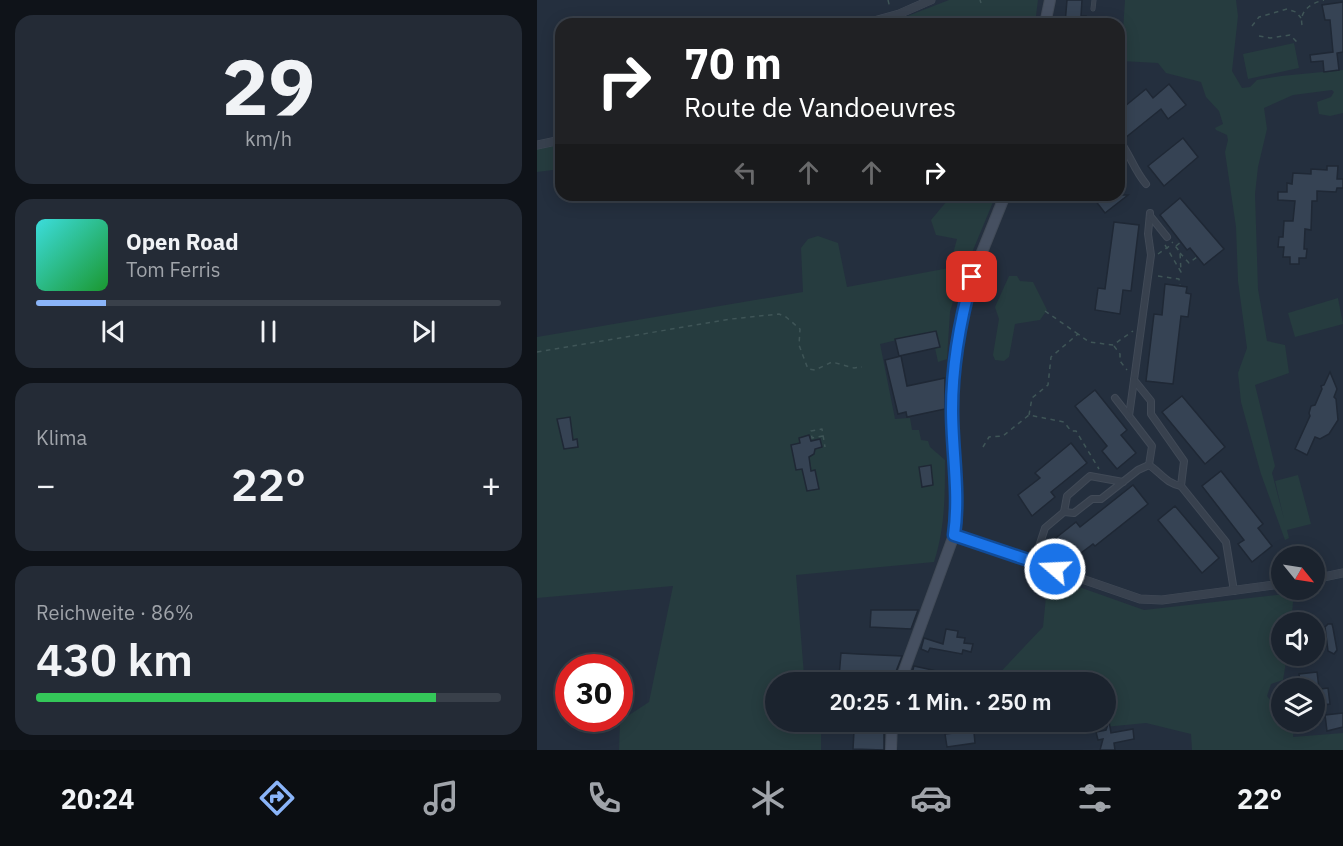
<!DOCTYPE html>
<html lang="de">
<head>
<meta charset="utf-8">
<style>
	body { margin:0; font-family:"IBM Plex Sans",sans-serif; background:#242b36; color:#f1f3f6; height:100vh; display:flex; flex-direction:column; font-size:22px; white-space:nowrap }
	* { box-sizing:border-box; margin:0 }
	p { font-size:20px; color:#a0a4aa }
	.icon { flex:none; width:33px; height:33px; fill:none; stroke:currentColor; stroke-width:2; stroke-linecap:round; stroke-linejoin:round }
	.map { position:relative; flex:1; overflow:hidden }
	.side { display:flex; flex-direction:column; gap:15px; padding:15px; background:#0f1319; width:537px }
	.side>* { flex:none }
	.banner { position:absolute; left:18px; top:18px; width:570px; height:183px; border-radius:18px; box-shadow:0 3px 15px #0003,0 0 0 2px #39404a; background:#202124; color:#fff; overflow:hidden }
	.needle { width:39px; rotate:120deg }
	.fabs { position:absolute; left:734px; top:546px; display:grid; gap:12px }
	.fabs a { display:grid; place-items:center; width:54px; height:54px; border-radius:50%; background:#1b232e; box-shadow:0 3px 15px #0003,0 0 0 2px #39404a; font-size:30px }
	.speed { position:absolute; left:18px; top:654px; display:flex; gap:12px; font-size:30px; font-weight:700; text-align:center }
	.speed>* { display:grid; place-content:center; width:78px; height:78px; border-radius:50%; background:#1b232e; box-shadow:0 3px 15px #0003,0 0 0 2px #39404a; line-height:1 }
	.speed .limit { border:9px solid #d22; background:#fff; color:#111 }
	.pin { position:absolute; display:grid; place-items:center; width:51px; height:51px; color:#fff; margin:-26px; border-radius:12px; box-shadow:0 3px 9px #0006 }
	.me { position:absolute; width:66px; margin:-33px; rotate:289deg; stroke-linejoin:round; filter:drop-shadow(0 0 4px #0008) }
	.turn { display:flex; align-items:center; gap:21px; height:126px; padding:0 30px; font-size:27px }
	.turn .icon { width:78px; height:78px; stroke-width:2.5 }
	.turn b { display:block; font-size:42px; line-height:51px }
	.lanes { display:flex; align-items:center; height:57px; padding:0 30px; background:#0003; justify-content:center; gap:30px; direction:ltr }
	.lanes .off { opacity:.35 }
	.big { font-size:45px; font-weight:600; line-height:1.1 }
	.side .widget { flex:1; display:flex; flex-direction:column; justify-content:center; gap:9px; min-width:0; padding:0 21px; border-radius:18px; background:#242b36 }
	.side .dial { align-items:center; gap:0 }
	.dial b { font-size:78px; line-height:1 }
	.song { display:flex; align-items:center; gap:18px }
	.cover { width:72px; height:72px; border-radius:9px; background:linear-gradient(135deg,hsl(180 70% 55%),hsl(130 70% 35%)) }
	.played { height:6px; border-radius:3px; background:linear-gradient(90deg,#8ab4f8 15%,#39404a 15%) }
	.keys { display:flex; justify-content:space-around; direction:ltr }
	.heat { display:flex; justify-content:space-between; align-items:center; font-size:33px; direction:ltr }
	.charge { height:9px; border-radius:4px; background:linear-gradient(90deg,#34c759 86%,#39404a 0) }
	.trip { position:absolute; left:228px; top:672px; width:351px; height:60px; border-radius:30px; background:#1b232e; box-shadow:0 3px 15px #0003,0 0 0 2px #39404a; font-weight:600; line-height:60px; text-align:center }
	.dock { display:flex; height:96px; justify-content:space-around; align-items:center; background:#0b0e12; color:#a0a4aa }
	.dock .icon { width:42px; height:42px }
	.dock .on { color:#8ab4f8 }
	.dock b { font-size:27px; color:#f1f3f6 }
	main { display:flex; flex:1; min-height:0 }
	.map>svg:first-child { display:block }
	.green { fill:#263c3f }
	.building { fill:#364354; stroke:#1f2835; stroke-width:1.5 }
	.lines { fill:none; stroke-linecap:round; stroke-linejoin:round }
	.service-casing { stroke:#414a57; stroke-width:5 }
	.pedestrian-casing { stroke:#414a57; stroke-width:8 }
	.minor-casing { stroke:#414a57; stroke-width:9 }
	.secondary-casing { stroke:#414a57; stroke-width:12 }
	.path { stroke:#3f5557; stroke-width:1.5; stroke-dasharray:4.5 4.5; stroke-linecap:butt }
	.service { stroke:#38414e; stroke-width:4 }
	.pedestrian { stroke:#38414e; stroke-width:6 }
	.minor { stroke:#38414e; stroke-width:8 }
	.secondary { stroke:#465061; stroke-width:10 }
	.route-casing { stroke:#114b97; stroke-width:15 }
	.route { stroke:#1a73e8; stroke-width:10 }
</style>
</head>
<body>
<main>
<section class="side">
<div class="widget dial"><b>29</b><p>km/h</p></div>
<div class="widget">
<div class="song"><i class="cover"></i><div><b>Open Road</b><p>Tom Ferris</p></div></div>
<div class="played"></div>
<div class="keys"><svg class="icon" aria-label="previous" viewBox="0 0 24 24"><path d="M18 5L8 12l10 7zM5 5v14"/></svg><svg class="icon" aria-label="pause" viewBox="0 0 24 24"><path d="M8 5v14M16 5v14"/></svg><svg class="icon" aria-label="next" viewBox="0 0 24 24"><path d="M6 5l10 7-10 7zM19 5v14"/></svg></div>
</div>
<div class="widget"><p>Klima</p>
<div class="heat"><a>−</a><b class="big">22°</b><a>+</a></div>
</div>
<div class="widget"><p>Reichweite · 86%</p><b class="big">430 km</b><div class="charge"></div></div>
</section>
<div class="map">
<svg width="806" height="750" viewBox="0 0 806 750">
	<rect width="100%" height="100%" fill="#242f3e"/>
	<!-- green -->
	<g class="green">
		<path d="M412,0h89l-3,24h-67l-2,-6 -18,6h-61z"/>
		<path d="M588,0h111l2,16 -6,55 10,17 8,-1 7,-7 24,-4 62,-6v43l-13,3 -11,-2 -2,-12 14,-5 3,-5 -2,-2 -39,5 -29,13 3,21 -9,38 -3,27 3,95 9,52 18,4 4,28 -34,12 20,81 -3,7 12,46 -9,-38 23,-6 13,49 -24,6 2,8 -4,2 -24,-66 -20,-72 -3,-29 9,-25 -9,-67 -2,-54 -11,-75 3,-12 -1,-5 -11,-5 -1,-2 8,-4 -4,-13 -13,-14 -5,-15 -35,-9 -8,-10 -37,-2z"/>
		<path d="M757,43l5,25 -51,11 -5,-25z"/>
		<path d="M24,145v24l-24,3v-23z"/>
		<path d="M415,195h44l-40,96 -6,21 -3,47 -9,3 -3,-14 5,-1 -4,-16 -56,13 15,75 15,-1 2,12h7l2,10 7,1 2,6 15,13c0,36 0,68 -11,102l-138,13 8,100 5,7h-34v40h46v28h-202l1,-29 29,-19 24,-116 -136,12v-261l266,-45 -2,-44 7,-9 10,-3 20,7 9,44 102,-19 8,-29 -21,-4 -5,-15z"/>
		<path d="M472,276h8l3,5 13,1 14,28 -7,10 -25,4 -6,33 -5,4 -9,-1 -2,-5 6,-36 -4,-12z"/>
		<path d="M801,298l5,26 -48,13 -7,-24z"/>
		<path d="M511,576l96,34 150,-17 -3,29h-10v34h6l-4,24 -12,4 -4,12 7,9 7,1v16h13l-1,15 50,-4v17h-151l-1,-16 -45,-11 -114,11 -4,-11 -44,5 -1,-6h122v-40h-129l-1,-2h18l50,-53z"/>
	</g>
	<!-- building -->
	<g class="building">
		<path d="M530,0h15l-1,16h5l-1,8h-20z"/>
		<path d="M806,2v50l-6,1 2,17 -15,2 -1,-11 -12,1 -1,-7 23,-3 -3,-32h-5l-3,-15z"/>
		<path d="M632,84l17,21 -18,14 -7,-10 -36,29 -6,-7v-20l27,-22 7,9z"/>
		<path d="M646,138l15,19 -34,29 -16,-20z"/>
		<path d="M790,166h11l-1,13h6v9h-6l-1,4 -19,-1v10h-5l-1,29 -6,-1 -1,20h3l-1,9h-7v6h-9v-7h-7l1,-10h-6l1,-10h4l1,-16h9l2,-20 -17,-1v-8h9v-9l5,1 1,-11 18,1v-5l16,1z"/>
		<path d="M554,195h37l-23,18z"/>
		<path d="M643,198l44,51 -20,16 -14,-17 -3,2 -27,-35z"/>
		<path d="M577,222l25,3 -8,66 -8,-1 -3,24 -25,-4 3,-22 7,1z"/>
		<path d="M628,284l22,3 -1,6 5,1 -3,23 -7,-1 -8,68 -27,-3 8,-67 8,1z"/>
		<path d="M399,331l4,16 -41,9 -4,-17z"/>
		<path d="M364,356l6,30 38,-8v31l-38,8 -1,-5 -8,2 -13,-54z"/>
		<path d="M793,372l7,17 -3,8 2,2 2,21 -9,14 -9,5 -5,-2 -8,18 -12,-6 15,-33 -1,-3 2,-7 4,-1 7,-16 -1,-3 3,-1z"/>
		<path d="M558,390l32,40 -6,5 15,18 -19,16 -15,-18 5,-5 -32,-40z"/>
		<path d="M645,396l43,51 -20,17 -43,-52z"/>
		<path d="M33,417l3,23 4,-1 1,8 -14,2 -7,-30z"/>
		<path d="M272,435l2,6 9,-2 2,8 -7,2 -1,5 -5,3 2,14 4,-1 4,19 -12,2 -5,-22 -6,1 -5,-25 9,-2 -1,-5z"/>
		<path d="M534,443l16,20 -36,29 4,5 -23,19 -14,-21 22,-17 -5,-5z"/>
		<path d="M394,465l2,20 -11,2 -3,-20z"/>
		<path d="M684,471l42,53 -5,4 14,18 -20,16 -14,-18 6,-4 -42,-54z"/>
		<path d="M596,485l15,19 -53,42 -2,-2 -24,18 -17,-21 24,-19 4,5z"/>
		<path d="M638,506l44,52 -17,15 -44,-53z"/>
		<path d="M334,610h47l-7,19 -41,-2z"/>
		<path d="M791,624h4l1,4 4,22 -3,4 -6,-3 -3,-24z"/>
		<path d="M409,629l12,2 -1,6 8,1 -1,5 9,1 -2,8 -8,-2 -1,4 -32,-6 -2,4 -7,-3 3,-11 19,6z"/>
		<path d="M304,653l17,1 44,2 -7,18 -46,-1 -1,5 -9,-1z"/>
		<path d="M377,666l23,5 -2,9h-25z"/>
		<path d="M780,672l2,16h-18l-2,-14z"/>
		<path d="M791,688l2,16 -16,2v-16z"/>
		<path d="M806,713v14l-16,4 -2,-16z"/>
		<path d="M572,721l2,12 22,-4 1,10 -20,4 1,7h-15l3,-11 -5,1 -2,-8 10,-2z"/>
		<path d="M423,722h13l2,21 -28,4 -2,-13 16,-2z"/>
		<path d="M323,729h9v3h15v18l-31,-1 1,-18 6,1z"/>
	</g>
	<g class="lines">
		<defs>
			<path id="service" d="M556,9l1,-9"/>
			<g id="pedestrian">
				<path d="M582,140c11,14 15,30 27,44"/>
				<path d="M613,213l-2,21 3,21 -17,125 17,21v13l33,47 -3,25 45,56 8,49"/>
				<path d="M614,217l16,20"/>
				<path d="M597,380l-5,36 23,30 -3,19c13,9 17,18 32,21"/>
				<path d="M578,398l14,18"/>
				<path d="M527,512l3,-16 23,-20 33,6"/>
				<path d="M497,562l11,-34 19,-16 10,1 18,-14h9l37,-29 11,-5"/>
			</g>
			<g id="minor">
				<path d="M326,24l36,-10 32,-14"/>
				<path d="M0,145l24,-5"/>
				<path d="M417,535l186,64 22,1 119,-16"/>
				<path d="M777,579l29,-6"/>
			</g>
			<g id="secondary">
				<path d="M508,24l5,-24"/>
				<path d="M363,682l54,-147 2,-40 -4,-87 4,-62 16,-69 33,-82"/>
				<path d="M354,750l1,-28"/>
			</g>
		</defs>
		<!-- service casing -->
		<use href="#service" class="service-casing"/>
		<!-- pedestrian casing -->
		<use href="#pedestrian" class="pedestrian-casing"/>
		<!-- minor casing -->
		<use href="#minor" class="minor-casing"/>
		<!-- secondary casing -->
		<use href="#secondary" class="secondary-casing"/>
		<!-- path -->
		<g class="path">
			<path d="M351,0l2,8"/>
			<path d="M443,0l1,3"/>
			<path d="M765,25c-3,-15 10,-22 22,-25"/>
			<path d="M715,26l7,-9 28,-8 9,3 5,6"/>
			<path d="M722,36l11,2 20,-3 7,7"/>
			<path d="M628,245l16,27 -1,-20 -8,-10"/>
			<path d="M639,246l5,-4"/>
			<path d="M643,253l9,10 8,-6"/>
			<path d="M621,254l13,-9"/>
			<path d="M621,276l21,3 1,6"/>
			<path d="M508,311l33,23"/>
			<path d="M577,346l6,8v7l7,9"/>
			<path d="M0,352l194,-33 48,-5 7,3 14,12 -1,16 9,24 7,1 17,-8 22,6 8,-1"/>
			<path d="M492,415l3,-17 16,-13 3,-28 27,-23 11,8 24,3 20,-14"/>
			<path d="M286,436l-11,2 -1,-7 11,-2 3,18"/>
			<path d="M446,447l6,-10 14,-1 26,-21 35,7 7,9h5l23,38"/>
		</g>
		<!-- service -->
		<use href="#service" class="service"/>
		<!-- pedestrian -->
		<use href="#pedestrian" class="pedestrian"/>
		<!-- minor -->
		<use href="#minor" class="minor"/>
		<!-- secondary -->
		<use href="#secondary" class="secondary"/>
	</g>
	<g class="lines">
		<defs>
			<path id="route" d="M435,277c-12,44 -20,87 -20,133 0,41 8,83 2,125l101,34"/>
		</defs>
		<!-- route casing -->
		<use href="#route" class="route-casing"/>
		<!-- route -->
		<use href="#route" class="route"/>
	</g>
</svg>
<div class="fabs">
<a><svg class="needle" viewBox="-14 -14 28 28"><path d="M0-13l5 13h-10z" fill="#e53935"/><path d="M0 13l5-13h-10z" fill="#a0a4aa"/></svg></a>
<a><svg class="icon" aria-label="sound" viewBox="0 0 24 24"><path d="M4 9h4l5-4v14l-5-4H4zM17 9q2 3 0 6"/></svg></a>
<a><svg class="icon" aria-label="layers" viewBox="0 0 24 24"><path d="M12 4l9 5-9 5-9-5zM3 14l9 5 9-5"/></svg></a>
</div>
<div class="speed"><div class="limit">30</div></div>
<div class="pin" style="left:435px;top:277px;background:#d93025"><svg class="icon" aria-label="arrive" viewBox="0 0 24 24"><path d="M6 21V4h12l-3 4 3 4H6"/></svg></div>
<svg class="me" style="left:518px;top:569px" viewBox="-20 -20 40 40"><circle r="17" fill="#1a73e8" stroke="#fff" stroke-width="3"/><path d="M0-11L8 9 0 5-8 9z" fill="#fff"/></svg>
<div class="trip">20:25 · 1 Min. · 250 m</div>
<div class="banner">
<div class="turn"><svg class="icon" aria-label="right" viewBox="0 0 24 24"><path d="M7 20v-9h11M14 6l5 5-5 5"/></svg><div><b>70 m</b>Route de Vandoeuvres</div></div>
<div class="lanes"><svg class="icon off" aria-label="left" viewBox="0 0 24 24"><path d="M17 20v-9H6M10 6l-5 5 5 5"/></svg><svg class="icon off" aria-label="ahead" viewBox="0 0 24 24"><path d="M12 20V5M6 11l6-6 6 6"/></svg><svg class="icon off" aria-label="ahead" viewBox="0 0 24 24"><path d="M12 20V5M6 11l6-6 6 6"/></svg><svg class="icon" aria-label="right" viewBox="0 0 24 24"><path d="M7 20v-9h11M14 6l5 5-5 5"/></svg></div>
</div>
</div>
</main>
<nav class="dock">
<b>20:24</b>
<svg class="icon on" aria-label="directions" viewBox="0 0 24 24"><path d="M12 3l9 9-9 9-9-9zM9 14v-3h6M13 9l2 2-2 2"/></svg>
<svg class="icon" aria-label="music" viewBox="0 0 24 24"><path d="M9 18V5l10-2v13"/><circle cx="6" cy="18" r="3"/><circle cx="16" cy="16" r="3"/></svg>
<svg class="icon" aria-label="phone" viewBox="0 0 24 24"><path d="M5 4h4l2 5-3 2q2 4 5 5l2-3 5 2v4C11 20 4 13 5 4z"/></svg>
<svg class="icon" aria-label="climate" viewBox="0 0 24 24"><path d="M12 3v18M4 7l16 10M4 17L20 7"/></svg>
<svg class="icon" aria-label="car" viewBox="0 0 24 24"><path d="M5 17H2v-5l4-1 3-4h7l3 4 3 1v5h-3M9 17h6M6 11h13"/><circle cx="7" cy="17" r="2"/><circle cx="17" cy="17" r="2"/></svg>
<svg class="icon" aria-label="filters" viewBox="0 0 24 24"><path d="M4 7h16M4 17h16"/><circle cx="9" cy="7" r="2"/><circle cx="15" cy="17" r="2"/></svg>
<b>22°</b>
</nav>
</body>
</html>
